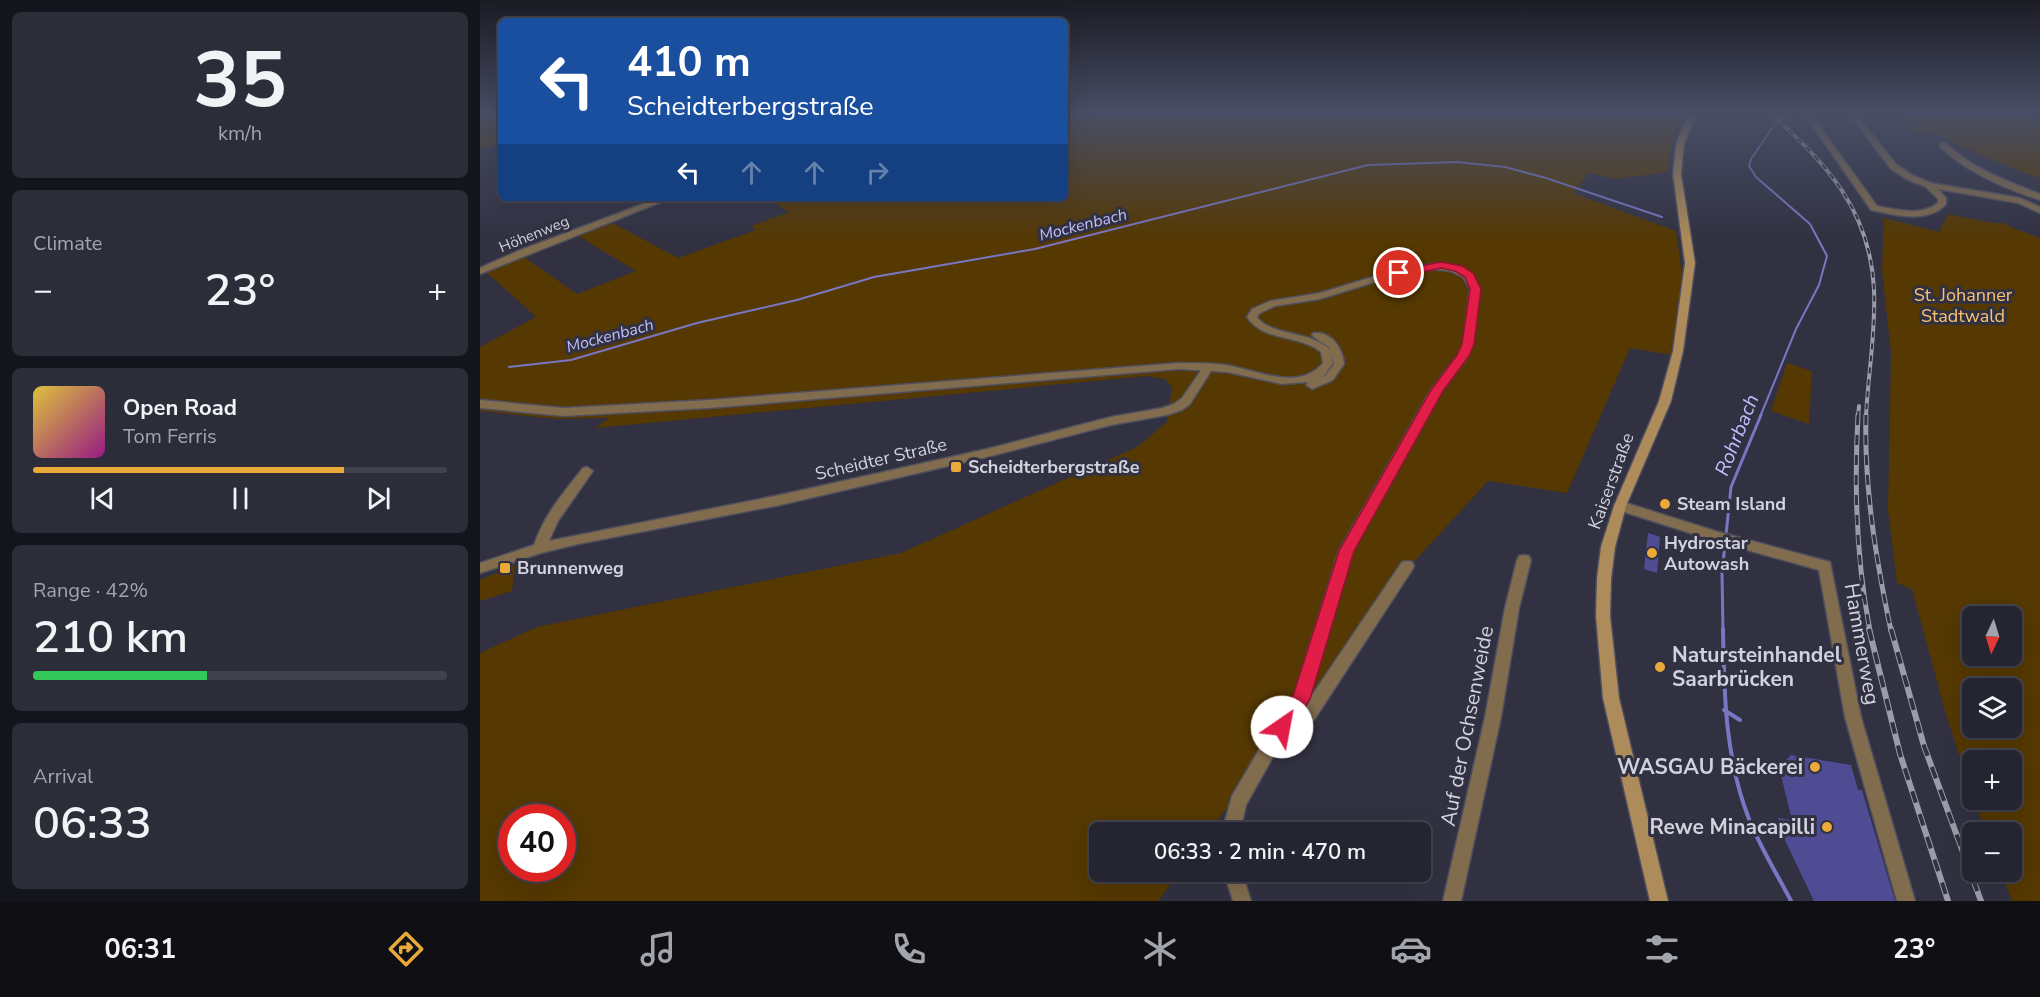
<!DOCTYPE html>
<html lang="en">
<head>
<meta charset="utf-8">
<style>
	body { margin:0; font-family:"Nunito Sans",sans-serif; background:#2d2d3a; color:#f1f3f6; height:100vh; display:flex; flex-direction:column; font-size:22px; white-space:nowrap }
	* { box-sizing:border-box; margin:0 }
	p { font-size:20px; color:#a3a5ac }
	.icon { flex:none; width:33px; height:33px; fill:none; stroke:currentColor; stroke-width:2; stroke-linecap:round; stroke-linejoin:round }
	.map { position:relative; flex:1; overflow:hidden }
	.panel { display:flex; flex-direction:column; gap:12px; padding:12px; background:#14141c; width:480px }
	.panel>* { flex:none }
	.top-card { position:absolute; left:18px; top:18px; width:570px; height:183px; border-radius:9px; box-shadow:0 6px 24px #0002,0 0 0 2px #42424d; background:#1a4fa0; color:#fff; overflow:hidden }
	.needle { width:39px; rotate:184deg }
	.controls { position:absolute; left:1482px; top:606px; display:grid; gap:12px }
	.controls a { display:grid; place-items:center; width:60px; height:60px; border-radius:9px; background:#252532; box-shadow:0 6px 24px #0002,0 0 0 2px #42424d; font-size:30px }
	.speed { position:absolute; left:18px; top:804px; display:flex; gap:12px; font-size:30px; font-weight:700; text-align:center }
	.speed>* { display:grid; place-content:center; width:78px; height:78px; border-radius:50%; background:#252532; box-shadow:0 6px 24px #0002,0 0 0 2px #42424d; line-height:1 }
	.speed .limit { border:9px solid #d22; background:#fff; color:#111 }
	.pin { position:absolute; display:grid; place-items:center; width:51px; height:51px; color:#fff; margin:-26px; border:3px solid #fff; border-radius:50%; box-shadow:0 2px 6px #0007 }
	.me { position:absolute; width:66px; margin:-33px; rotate:33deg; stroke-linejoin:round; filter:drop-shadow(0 0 4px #0008) }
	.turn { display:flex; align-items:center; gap:21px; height:126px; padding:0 30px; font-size:27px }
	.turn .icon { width:78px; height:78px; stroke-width:2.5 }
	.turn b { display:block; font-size:42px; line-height:51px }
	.lanes { display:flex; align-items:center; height:57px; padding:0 30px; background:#0003; justify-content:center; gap:30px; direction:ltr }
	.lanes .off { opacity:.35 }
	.big { font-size:45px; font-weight:600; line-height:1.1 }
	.panel .widget { flex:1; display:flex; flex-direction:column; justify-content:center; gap:9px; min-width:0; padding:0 21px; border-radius:9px; background:#2d2d3a }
	.panel .dial { align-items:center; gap:0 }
	.dial b { font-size:78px; line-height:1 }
	.song { display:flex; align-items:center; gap:18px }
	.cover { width:72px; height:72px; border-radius:9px; background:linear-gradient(135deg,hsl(50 70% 55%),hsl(310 70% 35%)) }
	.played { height:6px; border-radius:3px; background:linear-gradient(90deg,#eba93a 75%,#42424d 75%) }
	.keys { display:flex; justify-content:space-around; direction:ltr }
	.heat { display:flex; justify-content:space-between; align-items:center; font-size:33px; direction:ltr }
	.charge { height:9px; border-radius:4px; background:linear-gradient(90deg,#34c759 42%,#42424d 0) }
	.trip { position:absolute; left:609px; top:822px; width:342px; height:60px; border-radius:9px; background:#252532; box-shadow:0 6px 24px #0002,0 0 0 2px #42424d; font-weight:600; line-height:60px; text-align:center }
	.tabs { display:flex; height:96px; justify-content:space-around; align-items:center; background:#0f0f14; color:#a3a5ac }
	.tabs .icon { width:42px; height:42px }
	.tabs .on { color:#eba93a }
	.tabs b { font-size:27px; color:#f1f3f6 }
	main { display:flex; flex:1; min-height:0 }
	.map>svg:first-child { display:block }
	.green { fill:#553802; fill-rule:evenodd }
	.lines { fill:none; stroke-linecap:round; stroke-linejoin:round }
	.stream-far2 { stroke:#7977c3; stroke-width:2 }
	.stream-far1 { stroke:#7977c3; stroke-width:3 }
	.stream { stroke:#7977c3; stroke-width:4 }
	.building { fill:#504c94 }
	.minor-casing { stroke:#4e4e5e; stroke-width:3 }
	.tertiary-casing { stroke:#4e4e5e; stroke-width:3 }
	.secondary-casing { stroke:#4e4e5e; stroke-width:3 }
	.minor { fill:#816c4e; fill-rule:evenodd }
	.tertiary { fill:#816c4e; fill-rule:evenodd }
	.secondary { fill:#ad8b5a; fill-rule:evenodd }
	.rail-far2-casing { stroke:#9b9ca9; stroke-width:4 }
	.rail-far1-casing { stroke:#9b9ca9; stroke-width:5 }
	.rail-casing { stroke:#9b9ca9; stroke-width:6 }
	.rail-far2 { stroke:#313142; stroke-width:2; stroke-dasharray:6; stroke-linecap:butt }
	.rail-far1 { stroke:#313142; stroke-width:3; stroke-dasharray:10; stroke-linecap:butt }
	.rail { stroke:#313142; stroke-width:4; stroke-dasharray:12; stroke-linecap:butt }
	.route { fill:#e11d48; stroke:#92132f; stroke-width:1.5 }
	.poi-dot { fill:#eba93a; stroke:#313142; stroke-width:2 }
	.labels { text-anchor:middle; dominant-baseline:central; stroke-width:6; stroke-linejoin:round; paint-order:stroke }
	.far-street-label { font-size:15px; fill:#d1d2dd; stroke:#313142 }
	.far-water-label { font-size:16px; font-style:italic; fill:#bfc0fe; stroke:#313142 }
	.park-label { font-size:18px; fill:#f9c374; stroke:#313142 }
	.street-label { font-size:18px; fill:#d1d2dd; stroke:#313142 }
	.poi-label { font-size:18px; font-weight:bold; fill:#d1d2dd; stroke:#313142; text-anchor:start }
	.water-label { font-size:20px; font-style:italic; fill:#bfc0fe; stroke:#313142 }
	.near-street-label { font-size:21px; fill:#d1d2dd; stroke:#313142 }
	.near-poi-label { font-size:21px; font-weight:bold; fill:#d1d2dd; stroke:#313142; text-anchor:end }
</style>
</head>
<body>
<main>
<section class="panel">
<div class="widget dial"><b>35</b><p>km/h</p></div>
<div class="widget"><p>Climate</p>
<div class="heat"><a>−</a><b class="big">23°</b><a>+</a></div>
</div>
<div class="widget">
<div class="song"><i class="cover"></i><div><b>Open Road</b><p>Tom Ferris</p></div></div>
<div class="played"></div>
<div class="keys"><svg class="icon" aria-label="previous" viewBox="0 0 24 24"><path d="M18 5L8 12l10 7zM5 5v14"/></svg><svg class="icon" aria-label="pause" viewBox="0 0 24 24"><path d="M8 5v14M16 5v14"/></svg><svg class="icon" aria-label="next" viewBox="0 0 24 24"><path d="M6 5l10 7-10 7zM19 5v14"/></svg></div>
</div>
<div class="widget"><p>Range · 42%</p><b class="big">210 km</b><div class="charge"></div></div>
<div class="widget"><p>Arrival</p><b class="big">06:33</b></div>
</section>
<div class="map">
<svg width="1560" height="901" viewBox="0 0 1560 901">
	<rect width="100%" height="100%" fill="#313142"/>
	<!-- green -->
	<g class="green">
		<path d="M0,114h21v29l-21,6z"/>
		<path d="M600,114h604l-12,29 -4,29 -53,7 -26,-6 -16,20 103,38 7,51 -11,73 -42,-7 -63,145 -79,-12 -87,95 -192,256h-109v40h80l-22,29h-678v-248l57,-26 364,-74 236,-106 30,-25 5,-35 -7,-8 -18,-3 -552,52 14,-10 -53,1 -76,-8v-64l56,-30 -51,-46 36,-16 56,39 59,-23 -61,-37 34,-13 69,37 78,-28 -5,-4 38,-14 -22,-14h298v-82zM32,818h50v50h-50z"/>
		<path d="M1420,114h128l3,4 9,4v57l-55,-22 -46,-22 -27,-4z"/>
		<path d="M1468,214l45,9h12c11,9 23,8 35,16v662h-28l-11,-29h11v-40h-26l-12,-32h38v-40h-40v35l-27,-84 -33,-122 -15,-6 -9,-73 3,-157 -9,-82 2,-53 55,14zM1492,616h40v40h-40zM1492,688h40v40h-40z"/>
		<path d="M1307,363l25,8 -3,53 -38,-13z"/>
		<path d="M35,565l-3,26 -32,10v-21z"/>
	</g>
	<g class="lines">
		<!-- stream-far2 -->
		<g class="stream-far2">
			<path d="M1302,119l5,-5"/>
			<path d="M29,367l62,-7 126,-37 100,-23 77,-23 161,-28 333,-84 89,-3 48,5 41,11 116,39"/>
			<path d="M1280,417l36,-88 23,-44 8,-29 -17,-32 -54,-47 -7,-11 2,-7 24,-35"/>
		</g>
		<!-- stream-far1 -->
		<path class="stream-far1" d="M1243,631l-1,-58 9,-86 30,-72"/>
		<!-- stream -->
		<g class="stream">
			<path d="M1243,629c1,64 2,129 26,190 11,28 28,55 42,82"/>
			<path d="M1244,710l16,10"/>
		</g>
	</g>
	<!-- building -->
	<g class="building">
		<path d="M1168,533l12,4 -3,36 -13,-4z"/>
		<path d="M1311,755l60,10 7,25h4l33,111h-81l-32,-67 -4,-16 14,2 -13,-53z"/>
	</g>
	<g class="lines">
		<defs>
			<g id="minor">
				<path d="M1324,114h7l66,92c19,3 44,11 61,-3v-4l-12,-12 -20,-8 -16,-11 -40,-54h6l40,50 16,11 19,8 89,15 20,9v6l-22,-10 -80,-14 8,9v6c-18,20 -51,11 -75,6z"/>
				<path d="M1460,143h6c26,26 61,38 94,51v6c-34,-11 -74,-28 -100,-53z"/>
				<path d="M728,365l5,3 -23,36 -8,6 -15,5 -56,10 -124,32 -207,48 -202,39 -37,9 -61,20v-10l54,-18c10,-30 30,-53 49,-77l4,-1 6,4 -35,50 -9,20 231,-46 207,-46 124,-32 51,-9 12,-4 8,-6 22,-32z"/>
				<path d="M1140,501l95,30 115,31 31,155 54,184h-18l-52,-184 -26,-147 -104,-29 -100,-32 -1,-3 1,-3z"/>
				<path d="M1044,555l5,1 2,4 -12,48 -18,109 -40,184h-18l42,-184 20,-109 12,-48 2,-4z"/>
				<path d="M927,561l5,1 2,4 -2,4 -98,150 -31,23 -6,3 -6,-3 -2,-5 2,-5 31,-23 100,-148z"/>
			</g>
			<g id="tertiary">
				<path d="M179,198h12l-191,76v-6l38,-17z"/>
				<path d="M952,264l20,1 18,8 10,16 -7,55 -5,12 -26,35 -89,160 -44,148 -30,47 -33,59 -6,27h-18l10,-36 35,-60 27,-40 45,-145 92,-161 27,-35 5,-11 7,-55 -7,-12 -13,-6 -18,-2 -44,9 -68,21 -45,7 -15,7 -3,4c13,19 53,13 74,33 -5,-7 -14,-9 -19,-15l1,-2c18,-2 30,15 31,31l-11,16 -21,9 -6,-4 2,-3 -26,2 -55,-12 -48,-3 -470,39 -145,8 -84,-8v-8l84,8 145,-8 470,-37c16,0 31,0 47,2 31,5 73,27 97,-2l-2,-11c-22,-18 -58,-10 -74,-35l5,-8 18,-8 50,-8 62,-19zM851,352l3,12 -9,12 -7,2 6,-2 9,-13z"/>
				<path d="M744,872h18l9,29h-18z"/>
			</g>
			<path id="secondary" d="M1208,114h8l-12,30 -3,30 14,89 -12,88 -12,50 -45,105 -11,41 -4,32 -1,37 9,82 49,203h-18l-47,-203 -7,-82 1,-37 4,-32 13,-41 45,-105 14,-50 12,-88 -12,-89 3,-30z"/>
		</defs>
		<!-- minor casing -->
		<use href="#minor" class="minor-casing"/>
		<!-- tertiary casing -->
		<use href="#tertiary" class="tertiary-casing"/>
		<!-- secondary casing -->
		<use href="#secondary" class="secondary-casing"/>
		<!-- minor -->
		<use href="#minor" class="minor"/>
		<!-- tertiary -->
		<use href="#tertiary" class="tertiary"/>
		<!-- secondary -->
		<use href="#secondary" class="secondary"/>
		<defs>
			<g id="rail-far2">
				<path d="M1291,114c56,50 99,96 103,175 2,42 -6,85 -8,128"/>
				<path d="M1378,417l1,-11"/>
			</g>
			<g id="rail-far1">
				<path d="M1378,415c-4,73 -2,144 12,216"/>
				<path d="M1386,415c-2,73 10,144 25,216"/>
			</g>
			<g id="rail">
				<path d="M1389,629l31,125 48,147"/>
				<path d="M1411,629l33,117 57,155"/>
			</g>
		</defs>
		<!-- rail-far2 casing -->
		<use href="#rail-far2" class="rail-far2-casing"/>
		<!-- rail-far1 casing -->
		<use href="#rail-far1" class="rail-far1-casing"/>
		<!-- rail casing -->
		<use href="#rail" class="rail-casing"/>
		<!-- rail-far2 -->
		<use href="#rail-far2" class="rail-far2"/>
		<!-- rail-far1 -->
		<use href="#rail-far1" class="rail-far1"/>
		<!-- rail -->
		<use href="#rail" class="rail"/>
	</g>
	<!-- sky -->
	<linearGradient id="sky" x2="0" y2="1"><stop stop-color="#1b1b24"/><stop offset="0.47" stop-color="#484e65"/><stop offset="1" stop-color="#484e65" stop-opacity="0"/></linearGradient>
	<rect width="1560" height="240" fill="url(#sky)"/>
	<!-- route -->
	<path class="route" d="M961,262l21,4 11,7 8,16 -7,55 -5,12 -26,35 -89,160 -44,148 -21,34 -7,3 -6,-3 -3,-6 20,-31 46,-145 92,-161 26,-35 5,-11 8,-55 -5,-12 -10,-6 -14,-3 -42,9 -5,-4 5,-3z"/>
	<!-- markers -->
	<g class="poi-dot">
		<rect x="470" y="461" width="12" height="12" rx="3"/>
		<circle cx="1185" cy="504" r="6"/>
		<circle cx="1172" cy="553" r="6"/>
		<rect x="19" y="562" width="12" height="12" rx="3"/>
		<circle cx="1180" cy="667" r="6"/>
		<circle cx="1335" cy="767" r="6"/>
		<circle cx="1347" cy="827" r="6"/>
	</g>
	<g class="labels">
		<!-- far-street labels -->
		<g class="far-street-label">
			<text transform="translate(54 234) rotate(-22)">Höhenweg</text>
		</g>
		<!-- far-water labels -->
		<g class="far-water-label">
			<text transform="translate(603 225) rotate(-14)">Mockenbach</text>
			<text transform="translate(130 336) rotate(-15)">Mockenbach</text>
		</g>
		<!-- park labels -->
		<g class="park-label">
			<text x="1483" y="295">St. Johanner<tspan x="1483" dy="21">Stadtwald</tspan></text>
		</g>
		<!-- street labels -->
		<g class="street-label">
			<text transform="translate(401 459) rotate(-13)">Scheidter Straße</text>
			<text transform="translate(1131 481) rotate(-70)">Kaiserstraße</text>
		</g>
		<!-- poi labels -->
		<g class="poi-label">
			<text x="488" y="467">Scheidterbergstraße</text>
			<text x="1197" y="504">Steam Island</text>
			<text x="1184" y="543">Hydrostar<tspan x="1184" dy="21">Autowash</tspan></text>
			<text x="37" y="568">Brunnenweg</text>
		</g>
		<!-- water labels -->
		<g class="water-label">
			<text transform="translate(1257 435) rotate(-68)">Rohrbach</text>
		</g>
		<!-- near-street labels -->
		<g class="near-street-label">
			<text transform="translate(1382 644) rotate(80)">Hammerweg</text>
			<text transform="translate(987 726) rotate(-79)">Auf der Ochsenweide</text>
		</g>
		<!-- near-poi labels -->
		<g class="near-poi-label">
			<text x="1192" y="655" text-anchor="start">Natursteinhandel<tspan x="1192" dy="24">Saarbrücken</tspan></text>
			<text x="1323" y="767">WASGAU Bäckerei</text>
			<text x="1335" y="827">Rewe Minacapilli</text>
		</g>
	</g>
</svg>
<div class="controls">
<a><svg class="needle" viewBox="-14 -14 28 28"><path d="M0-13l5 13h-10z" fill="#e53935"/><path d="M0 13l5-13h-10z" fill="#a3a5ac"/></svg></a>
<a><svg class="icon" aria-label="layers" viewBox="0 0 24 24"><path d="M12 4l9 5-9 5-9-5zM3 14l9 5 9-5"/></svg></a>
<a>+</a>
<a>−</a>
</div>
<div class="speed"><div class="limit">40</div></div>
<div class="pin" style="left:919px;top:273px;background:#d93025"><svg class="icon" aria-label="arrive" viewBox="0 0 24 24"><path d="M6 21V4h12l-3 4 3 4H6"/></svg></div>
<svg class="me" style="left:802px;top:727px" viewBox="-20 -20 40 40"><circle r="19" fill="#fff"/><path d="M0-13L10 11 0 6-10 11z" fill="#e11d48"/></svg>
<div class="trip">06:33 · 2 min · 470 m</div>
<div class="top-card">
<div class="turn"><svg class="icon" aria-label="left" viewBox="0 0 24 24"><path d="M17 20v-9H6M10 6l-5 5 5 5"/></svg><div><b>410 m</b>Scheidterbergstraße</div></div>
<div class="lanes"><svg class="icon" aria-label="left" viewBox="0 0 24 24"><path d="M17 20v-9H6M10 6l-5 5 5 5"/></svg><svg class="icon off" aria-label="ahead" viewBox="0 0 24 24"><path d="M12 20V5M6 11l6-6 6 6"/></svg><svg class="icon off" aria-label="ahead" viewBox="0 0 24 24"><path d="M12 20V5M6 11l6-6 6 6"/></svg><svg class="icon off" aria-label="right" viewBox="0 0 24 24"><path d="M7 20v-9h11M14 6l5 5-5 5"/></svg></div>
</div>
</div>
</main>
<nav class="tabs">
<b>06:31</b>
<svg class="icon on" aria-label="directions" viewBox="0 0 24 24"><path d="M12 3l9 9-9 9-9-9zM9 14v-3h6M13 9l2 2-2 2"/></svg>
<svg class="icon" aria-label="music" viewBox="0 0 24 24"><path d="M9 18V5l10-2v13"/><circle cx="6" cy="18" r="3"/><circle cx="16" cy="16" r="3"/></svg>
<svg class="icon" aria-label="phone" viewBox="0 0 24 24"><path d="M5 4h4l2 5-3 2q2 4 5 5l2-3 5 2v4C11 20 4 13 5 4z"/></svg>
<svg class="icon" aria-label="climate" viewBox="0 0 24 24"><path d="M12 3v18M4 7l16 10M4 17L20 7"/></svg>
<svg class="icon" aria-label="car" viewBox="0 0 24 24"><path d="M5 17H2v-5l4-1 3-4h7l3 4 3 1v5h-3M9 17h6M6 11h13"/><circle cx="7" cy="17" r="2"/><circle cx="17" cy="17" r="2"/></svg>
<svg class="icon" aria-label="filters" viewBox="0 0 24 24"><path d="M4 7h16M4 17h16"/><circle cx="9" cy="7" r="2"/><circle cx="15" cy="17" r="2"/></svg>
<b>23°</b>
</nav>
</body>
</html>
